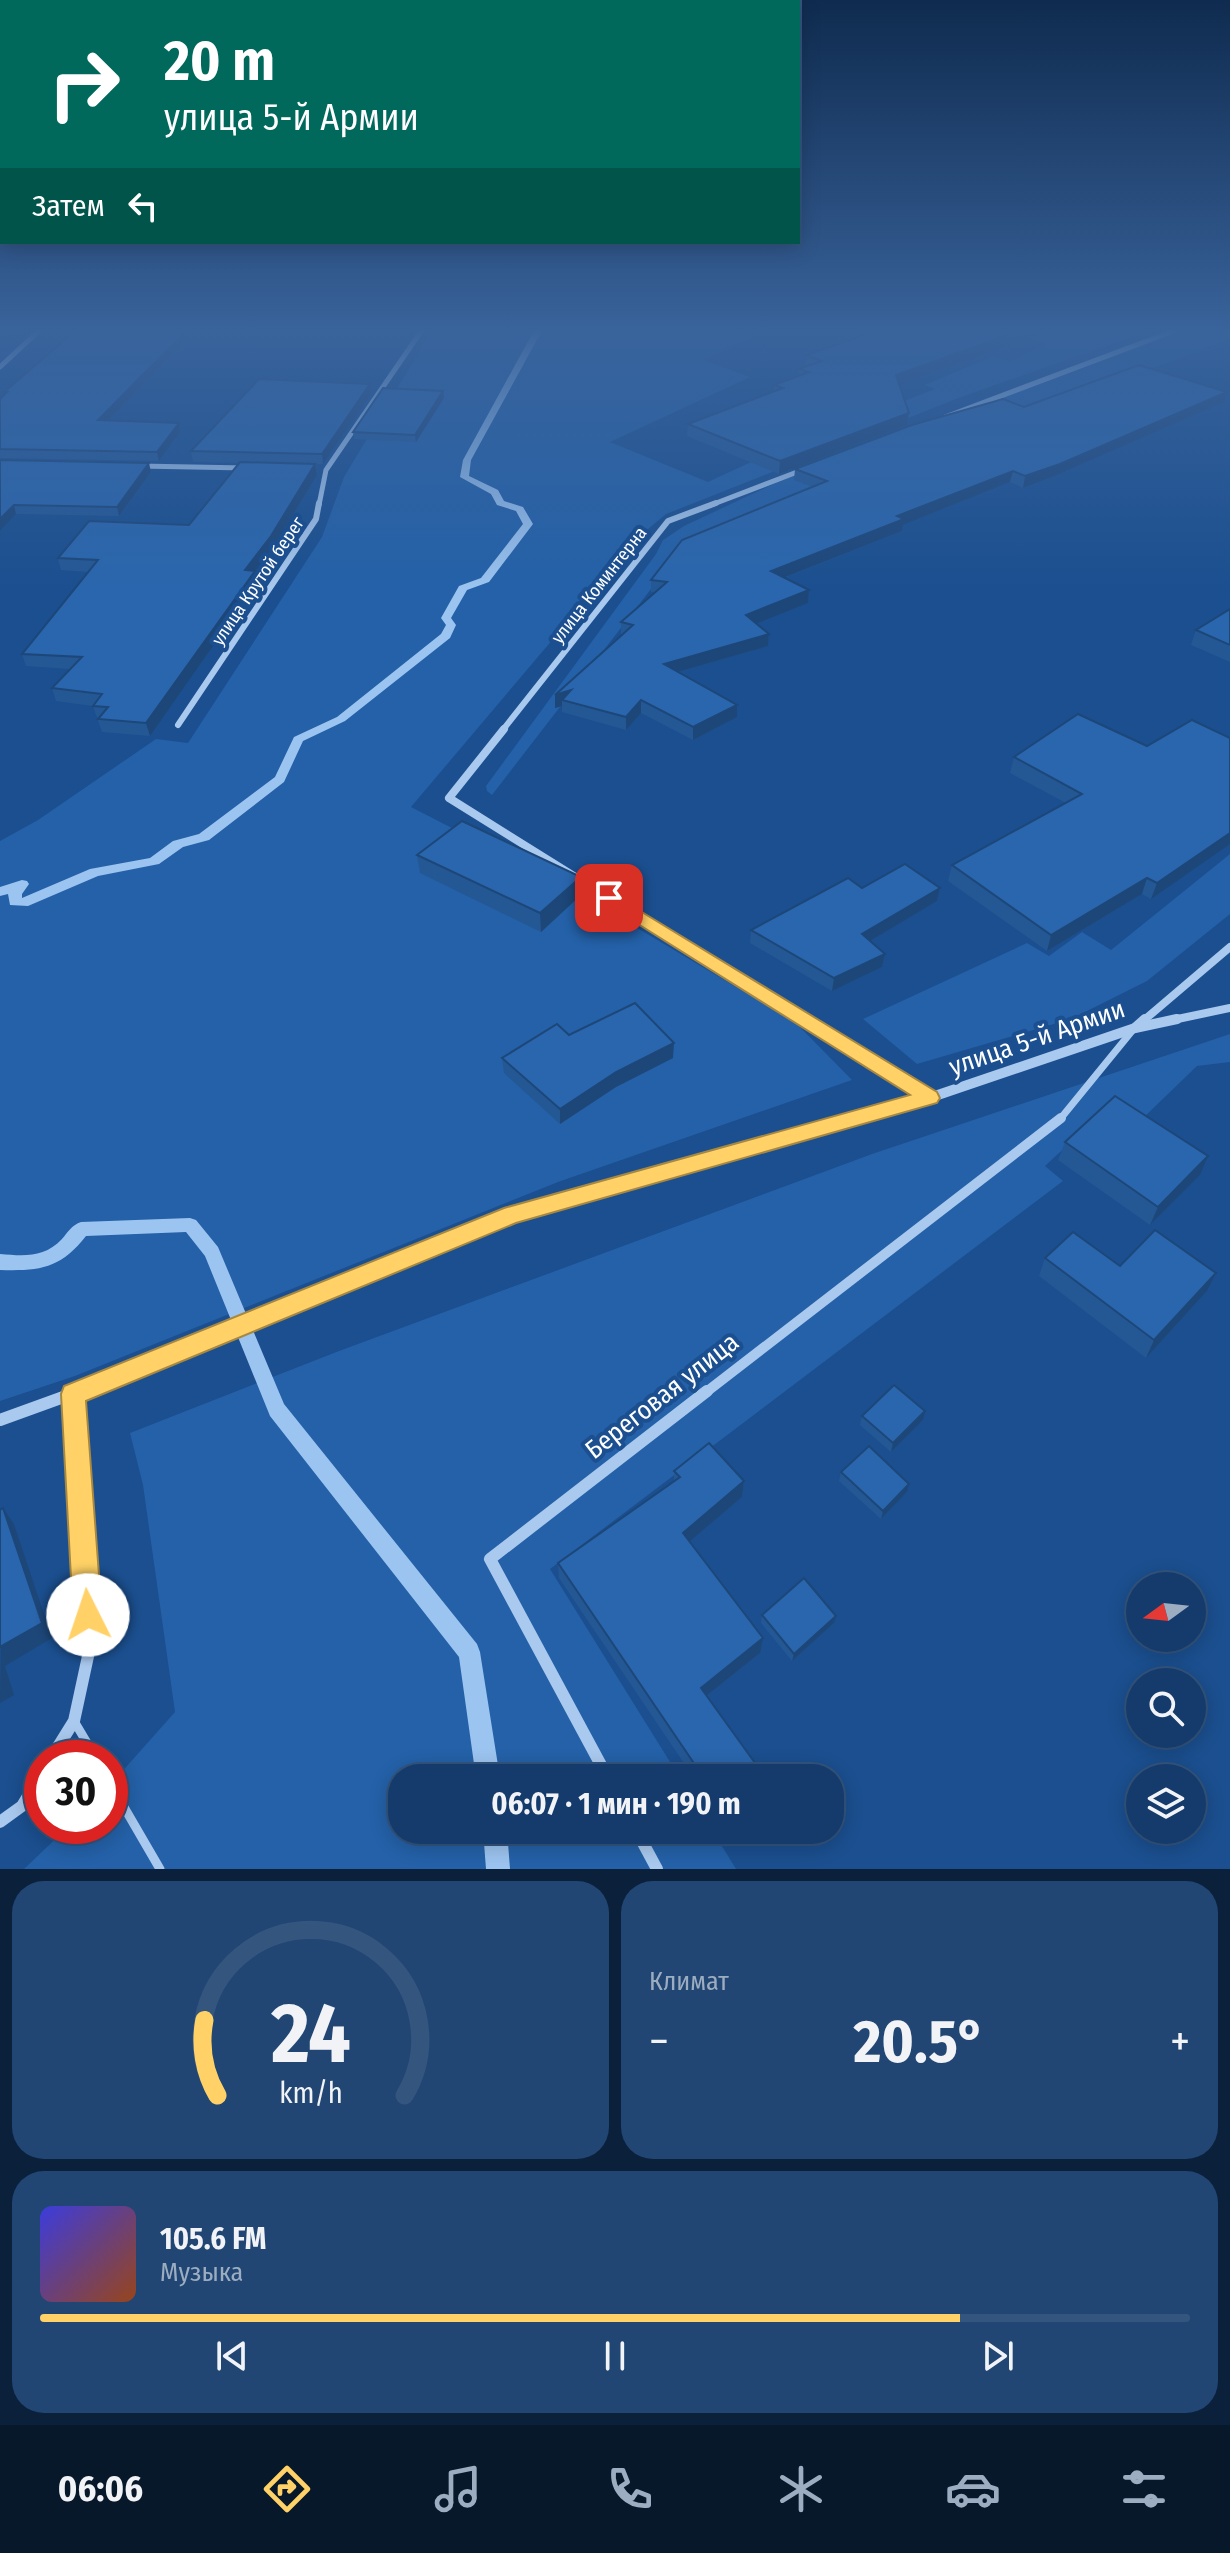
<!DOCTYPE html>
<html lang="ru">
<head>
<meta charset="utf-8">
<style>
	body { margin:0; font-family:"Fira Sans Condensed",sans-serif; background:#214673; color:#f1f3f6; height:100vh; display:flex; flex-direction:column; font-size:30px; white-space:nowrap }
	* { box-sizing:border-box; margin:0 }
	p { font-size:26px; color:#9dadc1 }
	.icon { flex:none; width:44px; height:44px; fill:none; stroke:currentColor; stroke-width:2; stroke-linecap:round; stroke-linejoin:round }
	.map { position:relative; height:1869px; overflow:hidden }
	.sheet { display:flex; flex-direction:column; gap:12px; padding:12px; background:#0b203b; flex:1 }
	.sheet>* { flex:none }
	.banner { position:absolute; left:0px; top:0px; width:800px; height:244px; box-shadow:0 4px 20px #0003,0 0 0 2px #33557e; background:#00695c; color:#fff; overflow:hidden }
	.needle { width:52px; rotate:255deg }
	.tools { position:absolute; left:1126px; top:1572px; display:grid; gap:16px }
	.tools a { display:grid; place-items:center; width:80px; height:80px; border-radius:50%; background:#143b6b; box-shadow:0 4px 20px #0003,0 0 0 2px #33557e; font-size:40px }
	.speed { position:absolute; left:24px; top:1740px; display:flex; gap:16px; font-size:40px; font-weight:700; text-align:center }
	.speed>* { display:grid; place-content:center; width:104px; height:104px; border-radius:50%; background:#143b6b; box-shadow:0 4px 20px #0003,0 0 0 2px #33557e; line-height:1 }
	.speed .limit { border:12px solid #d22; background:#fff; color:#111 }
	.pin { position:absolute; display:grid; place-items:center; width:68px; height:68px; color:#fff; margin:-34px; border-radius:16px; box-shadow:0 4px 12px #0006 }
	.me { position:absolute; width:88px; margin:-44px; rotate:356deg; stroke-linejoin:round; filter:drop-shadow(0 0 6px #0008) }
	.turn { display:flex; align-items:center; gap:28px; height:168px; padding:0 32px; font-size:36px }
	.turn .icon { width:104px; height:104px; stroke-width:2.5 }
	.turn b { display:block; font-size:56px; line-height:68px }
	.then { display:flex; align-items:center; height:76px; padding:0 32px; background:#0003; gap:16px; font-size:30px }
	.big { font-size:60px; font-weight:700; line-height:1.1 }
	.sheet .tile { flex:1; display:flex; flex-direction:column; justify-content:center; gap:12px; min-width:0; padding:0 28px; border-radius:32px; background:#214673 }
	.sheet .dial { align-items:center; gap:0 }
	.dial svg { height:208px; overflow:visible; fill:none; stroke:#33557e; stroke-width:7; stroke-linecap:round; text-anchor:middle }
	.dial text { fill:#f1f3f6; stroke:none }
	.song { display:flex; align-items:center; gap:24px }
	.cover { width:96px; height:96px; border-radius:12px; background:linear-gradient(135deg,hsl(240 70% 55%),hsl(20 70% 35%)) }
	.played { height:8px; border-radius:4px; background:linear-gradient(90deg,#ffd166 80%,#33557e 80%) }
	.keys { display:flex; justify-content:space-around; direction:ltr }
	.heat { display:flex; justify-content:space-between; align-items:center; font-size:44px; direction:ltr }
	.sheet .tiles { flex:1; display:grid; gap:12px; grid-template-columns:1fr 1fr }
	.tile:last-child { grid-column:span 2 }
	.trip { position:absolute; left:388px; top:1764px; width:456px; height:80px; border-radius:32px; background:#143b6b; box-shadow:0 4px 20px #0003,0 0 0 2px #33557e; font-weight:700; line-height:80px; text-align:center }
	.tabs { display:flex; height:128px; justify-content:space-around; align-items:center; background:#08182b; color:#9dadc1 }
	.tabs .icon { width:56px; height:56px }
	.tabs .on { color:#ffd166 }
	.tabs b { font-size:36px; color:#f1f3f6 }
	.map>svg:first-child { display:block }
	.green { fill:#2461a8 }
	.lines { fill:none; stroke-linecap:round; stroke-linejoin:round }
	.stream { fill:#9cc4f0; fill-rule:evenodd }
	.service-far1 { stroke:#a9c9ee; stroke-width:7 }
	.service { stroke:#a9c9ee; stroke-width:9 }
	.minor-far4 { stroke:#a9c9ee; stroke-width:5 }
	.minor-far3 { stroke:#a9c9ee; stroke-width:6 }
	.minor-far2 { stroke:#a9c9ee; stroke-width:8 }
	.minor-far1 { stroke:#a9c9ee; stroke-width:10 }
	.minor { stroke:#a9c9ee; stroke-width:12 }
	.wall { fill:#245895 }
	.shaded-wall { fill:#1d4779 }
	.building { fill:#2a66ad; stroke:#1d4779; stroke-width:2 }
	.route { fill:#ffd166; stroke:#a68842; stroke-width:2 }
	.labels { text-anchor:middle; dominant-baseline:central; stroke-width:8; stroke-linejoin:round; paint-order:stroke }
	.far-street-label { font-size:18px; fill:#fff; stroke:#1b4f8f }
	.near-street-label { font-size:26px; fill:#fff; stroke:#1b4f8f }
</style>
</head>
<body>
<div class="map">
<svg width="1230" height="1869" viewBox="0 0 1230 1869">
	<rect width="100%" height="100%" fill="#1b4f8f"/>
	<!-- green -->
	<g class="green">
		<path d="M434,327h287l30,10 -47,23 46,17 -140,65 98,40 58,-27 169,-66 -10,-4 68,-29 18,5 36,-17 -16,-6 31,-11h98l-199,70 -295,117 -24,20 -231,273 166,85 219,131 56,57 -294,102 -483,194 -75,25v-560l38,-21 118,-81 32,4 134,-206 22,-60z"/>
		<path d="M1188,327h42v12l-545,206 -193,250 -5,-4 -1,-5 170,-232 7,-14 21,-14 94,-44 331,-129z"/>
		<path d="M1230,854v60l-83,67 -76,38 -154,45 -54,-45 164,-76 22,13 33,-24 29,18z"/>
		<path d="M1230,1034v28l-33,4 -58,56 -28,-17 -66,61 18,15 -513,388 130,209h-278v52h310l24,39h-712l45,-43h41v-41l65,-73 -32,-227 -13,-52 209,-82 533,-197z"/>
	</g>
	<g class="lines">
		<!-- stream -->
		<g class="stream">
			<path d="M536,327h8l-73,133 -2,16 29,14 6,11 19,6 10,17 -44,58 -22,8 -16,28 5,7 -6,13 -105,83 -42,20 -19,41 -75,58 -26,7 -24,17 -61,12 -70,30 -18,-1 -2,-11 -8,2v-9l22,-7 5,1 2,3 -7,10v4l68,-29 60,-11 23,-17 26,-7 76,-57 19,-40 43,-20 104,-83 5,-9 -5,-7 18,-32 22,-8 42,-54 -7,-13 -19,-6 -6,-11 -31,-17 3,-17z"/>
			<path d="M190,1218l6,2 22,27 66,157 193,240 3,8 20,126h-24l-17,-121 -189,-241 -65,-160 -19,-24 -100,4c-26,33 -46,35 -86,34v-16c24,2 44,4 62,-15 6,-7 10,-14 19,-17z"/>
			<path d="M483,1830h24l3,39h-24z"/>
		</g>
		<!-- service-far1 -->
		<path class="service-far1" d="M1061,1118l71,-87"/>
		<!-- service -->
		<g class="service">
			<path d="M74,1721l22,37"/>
			<path d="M110,1783l50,86"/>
		</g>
		<!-- minor-far4 -->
		<g class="minor-far4">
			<path d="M0,367l43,-40"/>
			<path d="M945,417l239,-90"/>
			<path d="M139,466l107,2"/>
			<path d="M319,505l7,-35 98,-143"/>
			<path d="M711,505l94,-36"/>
		</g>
		<!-- minor-far3 -->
		<g class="minor-far3">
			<path d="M178,725l138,-206 3,-16"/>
			<path d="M502,731l166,-210 48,-18"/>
		</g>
		<!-- minor-far2 -->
		<g class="minor-far2">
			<path d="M504,729l-55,69 357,223"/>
			<path d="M1143,1021l87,-74"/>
			<path d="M1168,1021l62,-13"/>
		</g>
		<!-- minor-far1 -->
		<g class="minor-far1">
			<path d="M803,1019l126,79"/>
			<path d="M1136,1027l9,-8"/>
			<path d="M75,1393l437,-178 417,-117 206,-70 42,-9"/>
			<path d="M705,1393l356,-275"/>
		</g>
		<!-- minor -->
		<g class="minor">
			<path d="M0,1420l80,-29"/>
			<path d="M51,1758l23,-37 16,-74 -17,-253"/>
			<path d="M608,1778l-118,-219 217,-168"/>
			<path d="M0,1822l22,-16 20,-33"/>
			<path d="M636,1830l21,39"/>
		</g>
	</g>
	<!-- wall -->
	<g class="wall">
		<path d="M80,327h126l-2,2 -6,-1 -90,93 72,11 -21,29 -159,-3v-59l5,-4 -1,-3z"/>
		<path d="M889,327h168l-157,58 9,28 -2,12 -128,49 -92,-38 1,-12 86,-32v-7l24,-9 1,-7 6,-3 1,-11z"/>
		<path d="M370,384l1,10 -48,70h-8l2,11 -44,73 -18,23 2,12 -107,153 -48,-4 -9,-26 -37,-5 -4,-13 18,-19 -44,-3 -4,-12 67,-82 -28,-2 -3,-12 131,-33 50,-62 -46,-1 -2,-11z"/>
		<path d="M1227,392l-3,10 -167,73 -34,13 -13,-6 -107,43 -1,6 -118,47 25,12 -1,13 -52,20 13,11 -1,12 -89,26 58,33v12l-44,23 -52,-27 -15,17 -64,-18v-6l-7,2v-13l67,-60h-1v-13l34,-29 -4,-1v-12l161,-93 -18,-7 1,-11 229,-62z"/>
		<path d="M444,398l-28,44 -62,-3 -1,-7z"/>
		<path d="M0,460l151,12 -32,44 -103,-2 -16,17z"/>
		<path d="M1230,609v53l-39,-17 5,-15z"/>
		<path d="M1230,738l-79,161 -9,-5 -95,57 -99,-70 4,-16 114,-62 -56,-30 4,-16z"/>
		<path d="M417,855l164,40 -40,37 -121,-59z"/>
		<path d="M862,888h78l-3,13 -67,40 15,13 -3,13 -50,24 -82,-48 1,-13z"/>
		<path d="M569,1035l104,23 -57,29 -56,37 -56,-51 -2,-15z"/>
		<path d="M1065,1142l135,33 -50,50 -92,-65z"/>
		<path d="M1045,1258l75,8 87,25 -61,67 -107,-82z"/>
		<path d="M862,1416l61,4 -32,32 -31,-27z"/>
		<path d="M674,1471l70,10 -2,16 -52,44 70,112 -53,43 48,67 -3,13 -3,2h-55l-135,-200 -1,-15 116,-82z"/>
		<path d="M841,1472l66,20 -26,27 -42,-38z"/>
		<path d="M762,1615l74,1 -2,7 -42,38 -31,-38z"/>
	</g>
	<!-- shaded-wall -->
	<g class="shaded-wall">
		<path d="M24,327h11l-10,9 -25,7v-9z"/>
		<path d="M190,327h8v1l-98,101 -2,-9z"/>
		<path d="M1029,327h28l-162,60 1,-12z"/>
		<path d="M370,384l1,10 -48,70 -1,-10z"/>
		<path d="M443,391l1,7 -28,44 -1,-7z"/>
		<path d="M1227,392l-3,10 -167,73 -34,13 2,-12z"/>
		<path d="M909,413l-2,12 -128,49 1,-13z"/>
		<path d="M179,423l1,9 -21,29 -2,-9z"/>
		<path d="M149,463l2,9 -32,44 -2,-9z"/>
		<path d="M315,464l2,11 -44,73 -18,23 2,12 -107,153 -4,-13 99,-153z"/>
		<path d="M1013,471l-3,11 -107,43 -1,6 -132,52 1,-12 126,-55z"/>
		<path d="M14,505l2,9 -16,17v-12z"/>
		<path d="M809,590l-1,13 -63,25 1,-13z"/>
		<path d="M769,634l-1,12 -104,30v-12z"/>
		<path d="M571,690l-9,10v6l-7,2v-13z"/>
		<path d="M641,700v13l-15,17v-13z"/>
		<path d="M737,705v12l-44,23v-13z"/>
		<path d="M1230,833v11l-79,55 6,-16z"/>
		<path d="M581,877v18l-40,37 -1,-19z"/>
		<path d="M1147,878l-5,16 -95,57 4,-16z"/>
		<path d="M940,888l-3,13 -77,46 2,-13z"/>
		<path d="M885,954l-3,13 -50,24 2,-13z"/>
		<path d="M674,1043l-1,15 -57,29 -56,37v-15l56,-37z"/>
		<path d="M1208,1156l-8,19 -50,50 8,-18z"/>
		<path d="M1216,1273l-9,18 -61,67 8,-18z"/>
		<path d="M925,1411l-2,9 -32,32 2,-9z"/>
		<path d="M744,1481l-2,16 -60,51 1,-15z"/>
		<path d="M909,1484l-2,8 -26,27 2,-8z"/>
		<path d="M3,1508l11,16 38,114 -47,28 9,29 -14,8z"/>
		<path d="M836,1616l-2,7 -42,38 2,-7z"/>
		<path d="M763,1638l-3,15 -61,49 2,-14z"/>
		<path d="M755,1763l-3,13 -3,2h-12z"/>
	</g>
	<!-- building -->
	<g class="building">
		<path d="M0,327h24l-24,7z"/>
		<path d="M80,327h110l-92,93 81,3 -22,29 -157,-3v-50l7,-7h-3z"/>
		<path d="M889,327h140l-133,48 13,38 -129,48 -92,-37 95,-36 -9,-3 35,-13 -10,-3 23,-8 -16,-6z"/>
		<path d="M1139,365l88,27 -167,72 -35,12 -12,-5 -116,45 7,3 -133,52 38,19 -63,25 23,19 -105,30 73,41 -44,22 -52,-27 -15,17 -64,-17 9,-10 -16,5 78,-70 -12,-3 46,-40 -16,-2 31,-40 145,-59 -32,-12 117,-44 91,-26 21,8z"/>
		<path d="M259,379l111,5 -48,70 -131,-3z"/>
		<path d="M383,388l60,3 -28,44 -62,-3z"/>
		<path d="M0,460l149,3 -32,44 -103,-2 -14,14z"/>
		<path d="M240,462l75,2 -44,72 -26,34 10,1 -109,152 -48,-4 10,-12 -15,-1 9,-12 -50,-6 30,-31 -60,-3 76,-94 -40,-2 31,-37 100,4z"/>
		<path d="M1230,609v36l-34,-15z"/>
		<path d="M1078,714l69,32 45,-26 38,18v95l-73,50 -10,-5 -96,57 -99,-70 130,-71 -68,-37z"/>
		<path d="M462,821l119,56 -41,36 -123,-58z"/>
		<path d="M905,864l35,24 -78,46 23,20 -51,24 -83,-48 97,-52 14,10z"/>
		<path d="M635,1003l39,40 -58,29 -56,37 -58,-51 55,-34 12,11z"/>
		<path d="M1115,1096l93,60 -50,51 -93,-65z"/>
		<path d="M1155,1230l61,43 -62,67 -109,-82 28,-26 47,34z"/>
		<path d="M894,1385l31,26 -32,32 -31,-27z"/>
		<path d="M709,1443l35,38 -61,52 80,105 -62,50 54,75 -18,15h-33l-146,-215 122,-86 -6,-6z"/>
		<path d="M869,1446l40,38 -26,27 -42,-39z"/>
		<path d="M3,1508l39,115 -42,24v-137z"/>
		<path d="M804,1578l32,38 -42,38 -32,-39z"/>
	</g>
	<!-- sky -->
	<linearGradient id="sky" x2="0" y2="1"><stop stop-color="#0f2b4f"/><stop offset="0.56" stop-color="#39639b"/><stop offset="1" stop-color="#39639b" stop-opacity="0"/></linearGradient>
	<rect width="1230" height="589" fill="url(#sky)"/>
	<!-- route -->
	<path class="route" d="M609,892l328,200 3,6 -3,5 -421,120 -430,178 16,214 -4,10 -10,5 -10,-5 -5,-10 -12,-221 3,-8 440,-178 406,-113 -307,-193v-8z"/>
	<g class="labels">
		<!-- far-street labels -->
		<g class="far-street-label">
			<text transform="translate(258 581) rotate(-56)">улица Крутой берег</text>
			<text transform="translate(599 585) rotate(-52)">улица Коминтерна</text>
		</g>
		<!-- near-street labels -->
		<g class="near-street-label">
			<text transform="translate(1037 1038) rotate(-19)">улица 5-й Армии</text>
			<text transform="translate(662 1396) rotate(-38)">Береговая улица</text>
		</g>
	</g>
</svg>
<div class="tools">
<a><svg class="needle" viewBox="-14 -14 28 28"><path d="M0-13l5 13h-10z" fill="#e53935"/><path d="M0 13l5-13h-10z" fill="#9dadc1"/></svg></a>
<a><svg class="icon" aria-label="search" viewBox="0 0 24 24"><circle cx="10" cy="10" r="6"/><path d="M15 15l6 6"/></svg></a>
<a><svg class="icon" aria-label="layers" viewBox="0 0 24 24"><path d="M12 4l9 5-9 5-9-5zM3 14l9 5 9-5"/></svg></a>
</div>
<div class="speed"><div class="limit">30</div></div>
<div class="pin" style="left:609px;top:898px;background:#d93025"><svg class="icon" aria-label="arrive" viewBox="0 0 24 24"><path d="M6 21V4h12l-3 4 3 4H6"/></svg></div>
<svg class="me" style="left:88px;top:1615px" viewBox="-20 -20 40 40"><circle r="19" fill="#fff"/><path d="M0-13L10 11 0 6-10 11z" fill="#ffd166"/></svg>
<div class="trip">06:07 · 1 мин · 190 m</div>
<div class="banner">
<div class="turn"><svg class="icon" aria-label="right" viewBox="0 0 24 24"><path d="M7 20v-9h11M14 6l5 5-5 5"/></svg><div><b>20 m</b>улица 5-й Армии</div></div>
<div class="then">Затем<svg class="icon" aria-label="left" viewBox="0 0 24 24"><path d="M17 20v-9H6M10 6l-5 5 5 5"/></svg></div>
</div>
</div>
<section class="sheet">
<div class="tiles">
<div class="tile dial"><svg viewBox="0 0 100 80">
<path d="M14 69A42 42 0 1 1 86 69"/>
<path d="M14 69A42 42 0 0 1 9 40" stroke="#ffd166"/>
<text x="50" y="56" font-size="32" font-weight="700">24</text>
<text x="50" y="72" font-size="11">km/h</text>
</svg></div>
<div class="tile"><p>Климат</p>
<div class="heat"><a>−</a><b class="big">20.5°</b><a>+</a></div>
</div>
<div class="tile">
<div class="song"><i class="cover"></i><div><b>105.6 FM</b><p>Музыка</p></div></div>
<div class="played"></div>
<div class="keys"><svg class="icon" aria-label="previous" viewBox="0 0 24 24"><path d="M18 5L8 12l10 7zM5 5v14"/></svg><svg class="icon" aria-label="pause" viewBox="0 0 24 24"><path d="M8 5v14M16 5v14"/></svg><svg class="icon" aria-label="next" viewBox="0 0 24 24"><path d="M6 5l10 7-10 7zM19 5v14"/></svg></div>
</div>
</div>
</section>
<nav class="tabs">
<b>06:06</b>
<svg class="icon on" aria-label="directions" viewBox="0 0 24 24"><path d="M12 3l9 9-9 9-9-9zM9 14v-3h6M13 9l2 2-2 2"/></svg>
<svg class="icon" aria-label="music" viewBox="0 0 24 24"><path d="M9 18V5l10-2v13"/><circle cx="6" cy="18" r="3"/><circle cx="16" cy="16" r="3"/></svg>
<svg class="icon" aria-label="phone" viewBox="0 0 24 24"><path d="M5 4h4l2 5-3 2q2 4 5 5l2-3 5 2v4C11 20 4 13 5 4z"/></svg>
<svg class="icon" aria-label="climate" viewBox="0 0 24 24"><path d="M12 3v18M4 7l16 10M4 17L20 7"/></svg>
<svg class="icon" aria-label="car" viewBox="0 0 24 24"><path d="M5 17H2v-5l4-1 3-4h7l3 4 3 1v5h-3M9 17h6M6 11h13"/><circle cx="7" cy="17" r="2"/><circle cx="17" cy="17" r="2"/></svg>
<svg class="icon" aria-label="filters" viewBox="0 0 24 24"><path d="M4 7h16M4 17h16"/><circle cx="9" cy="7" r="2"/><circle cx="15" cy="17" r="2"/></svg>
</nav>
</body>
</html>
